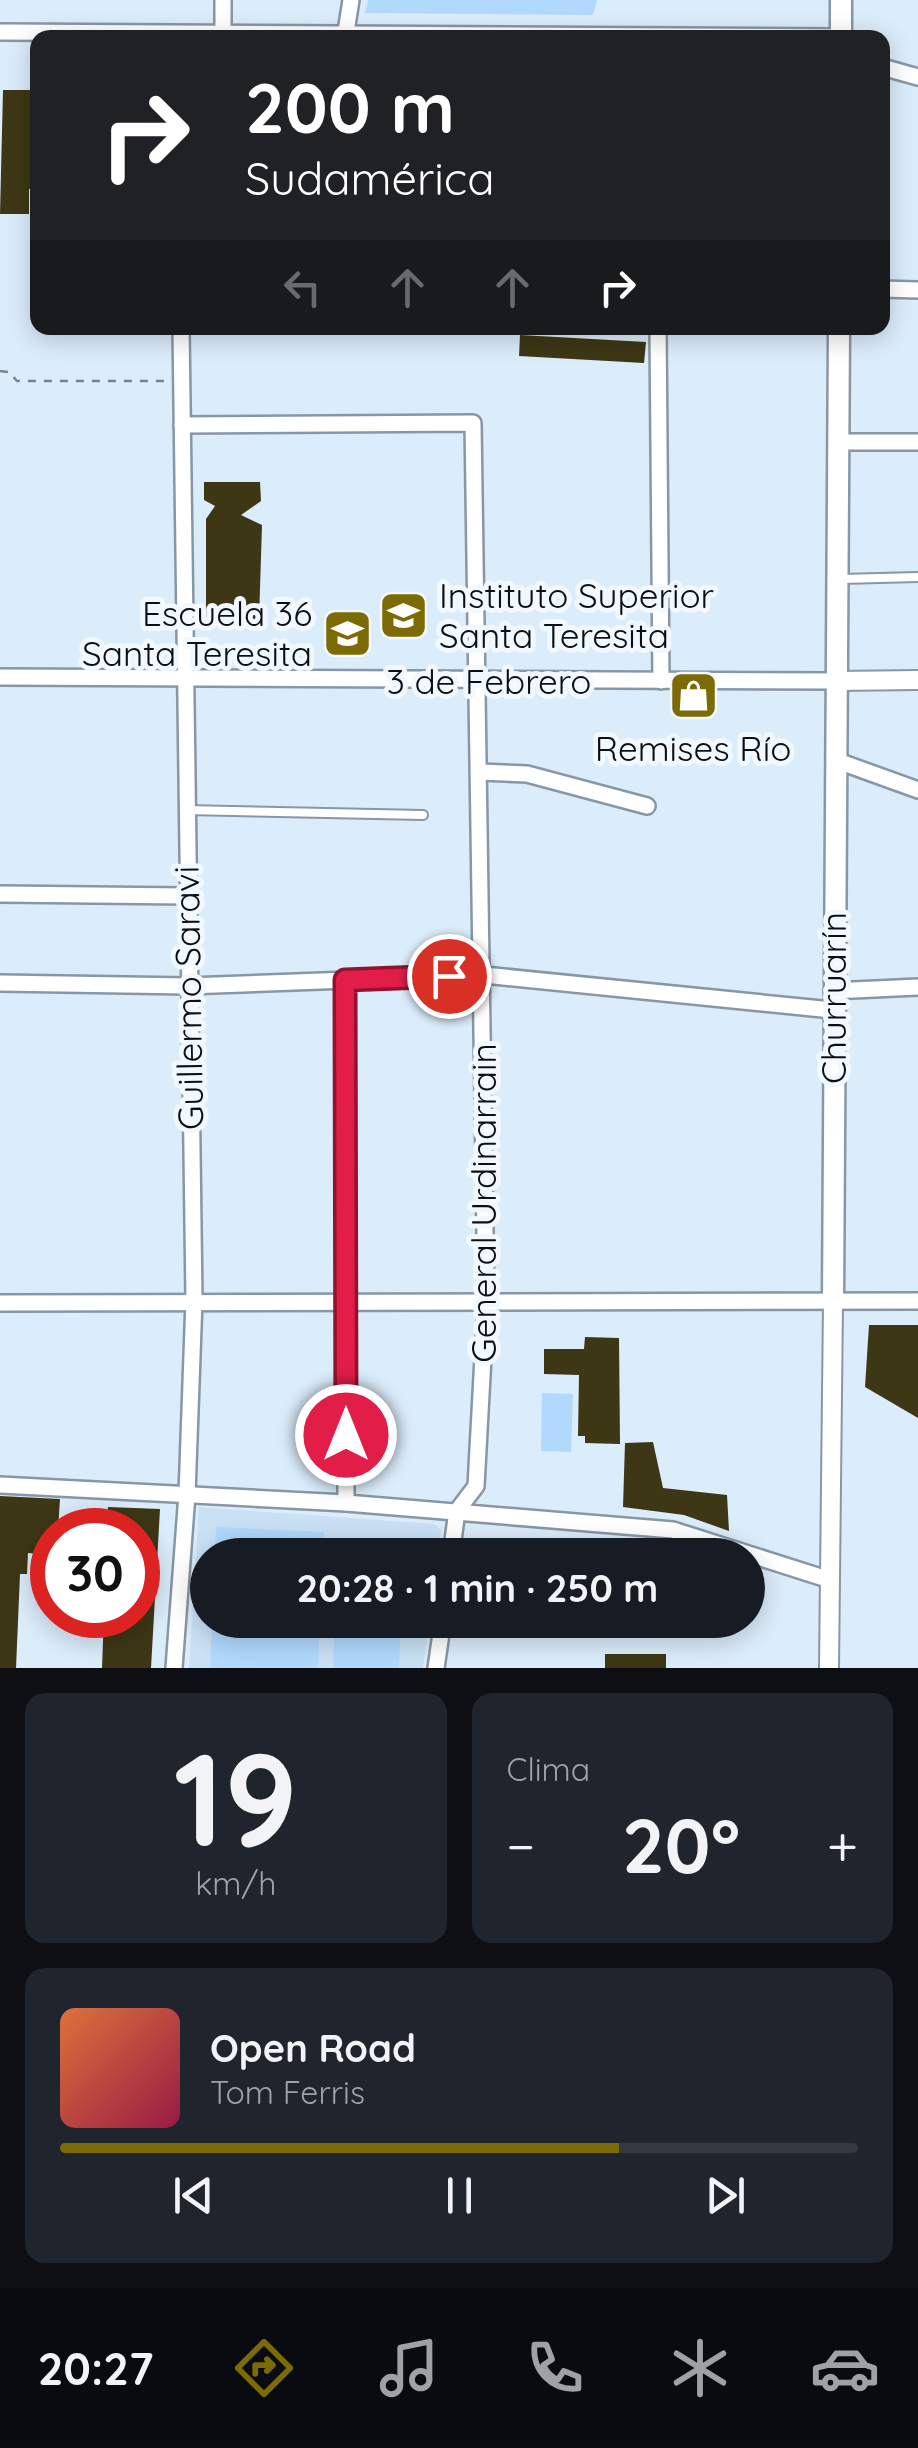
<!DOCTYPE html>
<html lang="es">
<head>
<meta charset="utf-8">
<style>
	body { margin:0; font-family:Quicksand,sans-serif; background:#20242c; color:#f1f3f6; height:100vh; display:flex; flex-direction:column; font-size:38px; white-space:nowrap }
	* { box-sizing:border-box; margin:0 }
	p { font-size:32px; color:#9ea1a6 }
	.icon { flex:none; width:55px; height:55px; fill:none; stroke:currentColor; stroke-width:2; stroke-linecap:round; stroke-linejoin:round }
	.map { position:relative; height:1668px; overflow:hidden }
	.details { display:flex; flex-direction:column; gap:25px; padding:25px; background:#0d0f14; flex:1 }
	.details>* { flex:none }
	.guide { position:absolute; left:30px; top:30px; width:860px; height:305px; border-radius:20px; box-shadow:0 5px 25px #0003; background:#202124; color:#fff; overflow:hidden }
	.speed { position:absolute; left:30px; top:1508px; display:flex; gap:20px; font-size:50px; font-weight:700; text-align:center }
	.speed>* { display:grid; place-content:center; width:130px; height:130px; border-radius:50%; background:#171b24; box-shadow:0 5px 25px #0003; line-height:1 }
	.speed .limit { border:15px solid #d22; background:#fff; color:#111 }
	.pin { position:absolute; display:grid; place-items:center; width:85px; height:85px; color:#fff; margin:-42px; border:5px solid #fff; border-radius:50%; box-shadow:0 2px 10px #0007 }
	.me { position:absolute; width:110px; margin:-55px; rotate:0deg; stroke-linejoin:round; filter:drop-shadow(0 0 8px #0008) }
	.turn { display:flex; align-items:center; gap:35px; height:210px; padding:0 50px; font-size:45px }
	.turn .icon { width:130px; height:130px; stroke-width:2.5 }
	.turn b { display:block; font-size:70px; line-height:85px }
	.lanes { display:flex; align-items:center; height:95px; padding:0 50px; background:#0003; justify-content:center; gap:50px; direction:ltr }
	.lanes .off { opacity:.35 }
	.big { font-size:75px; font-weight:700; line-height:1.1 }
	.details .tile { flex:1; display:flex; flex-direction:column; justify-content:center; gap:15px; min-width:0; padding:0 35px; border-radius:20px; background:#20242c }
	.details .dial { align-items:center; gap:0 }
	.dial b { font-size:130px; line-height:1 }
	.song { display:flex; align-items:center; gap:30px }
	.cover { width:120px; height:120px; border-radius:15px; background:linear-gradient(135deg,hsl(20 70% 55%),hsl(340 70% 35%)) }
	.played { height:10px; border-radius:5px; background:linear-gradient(90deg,#7c6b04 70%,#363941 70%) }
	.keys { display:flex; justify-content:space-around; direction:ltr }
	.heat { display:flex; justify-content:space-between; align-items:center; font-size:55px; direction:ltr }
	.details .tiles { flex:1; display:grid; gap:25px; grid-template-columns:1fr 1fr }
	.tile:last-child { grid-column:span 2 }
	.trip { position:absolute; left:190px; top:1538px; width:575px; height:100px; border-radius:50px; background:#171b24; box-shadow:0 5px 25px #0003; font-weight:700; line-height:100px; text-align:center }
	.tab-bar { display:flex; height:160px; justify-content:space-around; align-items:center; background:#090b0e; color:#9ea1a6 }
	.tab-bar .icon { width:70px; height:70px }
	.tab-bar .current { color:#7c6b04 }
	.tab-bar b { font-size:45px; color:#f1f3f6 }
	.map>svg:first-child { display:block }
	.built { fill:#cae1f5 }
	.green { fill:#b0d9fd }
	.building { fill:#3d3716 }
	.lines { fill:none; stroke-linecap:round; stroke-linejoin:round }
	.service-casing { stroke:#8897a5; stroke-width:12 }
	.minor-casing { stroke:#8897a5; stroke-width:20 }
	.tertiary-casing { stroke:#8897a5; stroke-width:22 }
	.secondary-casing { stroke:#8897a5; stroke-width:25 }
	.path { stroke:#79848f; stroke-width:2.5; stroke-dasharray:8 8; stroke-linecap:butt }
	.service { stroke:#fff; stroke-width:8 }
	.minor { stroke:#fff; stroke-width:15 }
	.tertiary { stroke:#fff; stroke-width:18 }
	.secondary { stroke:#fff; stroke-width:20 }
	.route-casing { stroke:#92132f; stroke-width:25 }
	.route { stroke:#e11d48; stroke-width:18 }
	.labels { text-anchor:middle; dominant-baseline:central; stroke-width:10; stroke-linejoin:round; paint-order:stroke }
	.poi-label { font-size:35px; fill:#0a1015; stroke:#f1f8fe; text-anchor:start }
	.street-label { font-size:35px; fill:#0a1015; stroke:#f1f8fe }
</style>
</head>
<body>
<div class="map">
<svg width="918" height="1668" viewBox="0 0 918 1668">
	<rect width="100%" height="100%" fill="#dbecfb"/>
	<!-- built -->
	<path class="built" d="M199,1507l235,17 7,6 -3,25h-230v65h221l-6,48h-234z"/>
	<!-- green -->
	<g class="green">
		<path d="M368,0h229l-4,15 -228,-2z"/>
		<path d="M542,1393l31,1 -2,58 -30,-1z"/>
		<path d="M216,1527l108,5 -1,23h-108z"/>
		<path d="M212,1620h108l-2,48h-108z"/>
		<path d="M335,1620h66l-2,48h-66z"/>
	</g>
	<!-- building -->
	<g class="building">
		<path d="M3,90h35v99h-9v25h-29z"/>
		<path d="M520,335l126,7 -2,21 -125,-7z"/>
		<path d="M204,482h56l1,19 -20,14 21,10 -3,95 -53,-3v-98l9,-13 -11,-6z"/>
		<path d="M869,1325h49v93l-53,-31z"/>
		<path d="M585,1337l34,1 1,106 -35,-1v-7h-7l1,-61 -35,-1v-25h40z"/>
		<path d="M653,1442l10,46 64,7 2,36 -45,-16 -61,-8 2,-64z"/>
		<path d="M0,1496l60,3 -2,31h-6v25l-24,-2 -1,21h-7l-4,94h-16z"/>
		<path d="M108,1507l52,2 -9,159h-49l2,-53h34v-85h-31z"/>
		<rect x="605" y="1654" width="61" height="14"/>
	</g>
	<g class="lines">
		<defs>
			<g id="service">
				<path d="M841,579l77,-2"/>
				<path d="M185,810l238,5"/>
			</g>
			<g id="minor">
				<path d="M223,0v33"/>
				<path d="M0,32l841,5"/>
				<path d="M345,38l6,-38"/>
				<path d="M882,67l36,10"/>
				<path d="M882,289l36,1"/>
				<path d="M658,328l3,353"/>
				<path d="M182,425l291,-2 13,879 -10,184 -19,25 -6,44"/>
				<path d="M838,442h80"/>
				<path d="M0,677l836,4"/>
				<path d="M835,760l83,30"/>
				<path d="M480,772l47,2 120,32"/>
				<path d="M0,894l186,2"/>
				<path d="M345,980l1,523"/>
				<path d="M0,983l188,3 296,-11 348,35"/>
				<path d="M832,991l86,-4"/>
				<path d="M0,1303l918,-2"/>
				<path d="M0,1485l346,18 327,27 157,50"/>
				<path d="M174,1668l13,-174 7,-194 -13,-972"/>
				<path d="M436,1668l7,-48"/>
			</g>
			<g id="tertiary">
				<path d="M836,681l82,-1"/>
				<path d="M829,1668l4,-365"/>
			</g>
			<g id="secondary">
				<path d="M841,38v-38"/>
				<path d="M833,1303l6,-975"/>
			</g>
		</defs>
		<!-- service casing -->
		<use href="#service" class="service-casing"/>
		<!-- minor casing -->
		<use href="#minor" class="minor-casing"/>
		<!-- tertiary casing -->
		<use href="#tertiary" class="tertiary-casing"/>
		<!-- secondary casing -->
		<use href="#secondary" class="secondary-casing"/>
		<!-- path -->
		<path class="path" d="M0,371l9,1 8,9h149"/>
		<!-- service -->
		<use href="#service" class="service"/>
		<!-- minor -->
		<use href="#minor" class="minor"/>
		<!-- tertiary -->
		<use href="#tertiary" class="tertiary"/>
		<!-- secondary -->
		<use href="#secondary" class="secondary"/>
	</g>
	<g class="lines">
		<defs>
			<path id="route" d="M346,1435l-1,-455 104,-4"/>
		</defs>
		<!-- route casing -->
		<use href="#route" class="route-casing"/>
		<!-- route -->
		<use href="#route" class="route"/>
	</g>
	<!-- icons -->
	<defs>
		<symbol id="university-square" viewBox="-11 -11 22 22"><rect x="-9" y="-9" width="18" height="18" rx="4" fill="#7c6b04" stroke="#f1f8fe"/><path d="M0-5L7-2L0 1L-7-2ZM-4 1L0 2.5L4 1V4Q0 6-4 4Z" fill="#fff"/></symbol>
		<symbol id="school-square" viewBox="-11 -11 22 22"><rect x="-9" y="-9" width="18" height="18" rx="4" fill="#7c6b04" stroke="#f1f8fe"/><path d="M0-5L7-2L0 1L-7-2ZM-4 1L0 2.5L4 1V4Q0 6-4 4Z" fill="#fff"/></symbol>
		<symbol id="shop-square" viewBox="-11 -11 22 22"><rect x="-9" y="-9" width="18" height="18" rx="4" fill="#7c6b04" stroke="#f1f8fe"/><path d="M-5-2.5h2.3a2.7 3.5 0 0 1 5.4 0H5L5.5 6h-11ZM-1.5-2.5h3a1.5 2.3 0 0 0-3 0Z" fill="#fff"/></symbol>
	</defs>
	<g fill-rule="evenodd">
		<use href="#university-square" x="376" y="588" width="55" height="55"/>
		<use href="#school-square" x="320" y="606" width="55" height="55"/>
		<use href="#shop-square" x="666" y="668" width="55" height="55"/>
	</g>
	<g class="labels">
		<!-- poi labels -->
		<g class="poi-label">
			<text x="439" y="595">Instituto Superior<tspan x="439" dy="40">Santa Teresita</tspan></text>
			<text x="312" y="613" text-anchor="end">Escuela 36<tspan x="312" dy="40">Santa Teresita</tspan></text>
			<text x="693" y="748" text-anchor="middle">Remises Río</text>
		</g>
		<!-- street labels -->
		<g class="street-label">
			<text x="489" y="681">3 de Febrero</text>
			<text transform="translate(188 998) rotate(-91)">Guillermo Saravi</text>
			<text transform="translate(833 998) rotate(-90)">Churruarín</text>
			<text transform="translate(483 1203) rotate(-90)">General Urdinarrain</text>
		</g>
	</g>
</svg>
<div class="speed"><div class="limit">30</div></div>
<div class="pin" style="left:449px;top:976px;background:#d93025"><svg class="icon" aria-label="arrive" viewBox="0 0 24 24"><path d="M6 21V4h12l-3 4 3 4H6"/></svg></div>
<svg class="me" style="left:346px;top:1435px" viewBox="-20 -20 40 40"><circle r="17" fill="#e11d48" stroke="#fff" stroke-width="3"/><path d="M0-11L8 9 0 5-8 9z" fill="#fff"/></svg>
<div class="trip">20:28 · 1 min · 250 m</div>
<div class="guide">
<div class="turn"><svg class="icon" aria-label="right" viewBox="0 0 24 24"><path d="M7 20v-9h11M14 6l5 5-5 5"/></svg><div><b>200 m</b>Sudamérica</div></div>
<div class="lanes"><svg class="icon off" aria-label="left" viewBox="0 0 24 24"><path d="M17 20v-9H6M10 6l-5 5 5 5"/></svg><svg class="icon off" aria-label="ahead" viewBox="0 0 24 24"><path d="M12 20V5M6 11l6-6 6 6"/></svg><svg class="icon off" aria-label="ahead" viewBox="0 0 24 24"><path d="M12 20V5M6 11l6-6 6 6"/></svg><svg class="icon" aria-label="right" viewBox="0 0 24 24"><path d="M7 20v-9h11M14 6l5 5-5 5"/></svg></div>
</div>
</div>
<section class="details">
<div class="tiles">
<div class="tile dial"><b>19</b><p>km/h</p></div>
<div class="tile"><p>Clima</p>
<div class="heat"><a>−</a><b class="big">20°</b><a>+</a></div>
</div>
<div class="tile">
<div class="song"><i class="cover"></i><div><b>Open Road</b><p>Tom Ferris</p></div></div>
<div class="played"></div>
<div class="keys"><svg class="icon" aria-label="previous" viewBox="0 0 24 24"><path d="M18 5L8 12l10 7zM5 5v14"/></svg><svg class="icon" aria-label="pause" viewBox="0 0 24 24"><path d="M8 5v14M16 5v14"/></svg><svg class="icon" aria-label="next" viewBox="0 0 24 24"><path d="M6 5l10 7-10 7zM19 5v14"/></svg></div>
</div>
</div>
</section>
<nav class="tab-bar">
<b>20:27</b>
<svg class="icon current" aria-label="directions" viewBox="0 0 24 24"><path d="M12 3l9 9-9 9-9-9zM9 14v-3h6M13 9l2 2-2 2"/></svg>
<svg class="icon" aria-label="music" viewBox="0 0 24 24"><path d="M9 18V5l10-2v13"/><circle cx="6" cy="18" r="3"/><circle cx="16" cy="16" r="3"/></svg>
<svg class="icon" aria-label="phone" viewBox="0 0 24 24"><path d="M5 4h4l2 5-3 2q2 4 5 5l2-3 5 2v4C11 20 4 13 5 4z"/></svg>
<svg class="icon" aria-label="climate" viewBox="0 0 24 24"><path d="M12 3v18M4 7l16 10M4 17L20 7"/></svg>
<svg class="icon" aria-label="car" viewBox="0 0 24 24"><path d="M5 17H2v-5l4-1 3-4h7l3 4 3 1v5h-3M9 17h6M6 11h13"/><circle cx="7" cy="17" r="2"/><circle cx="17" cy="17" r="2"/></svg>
</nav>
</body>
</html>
